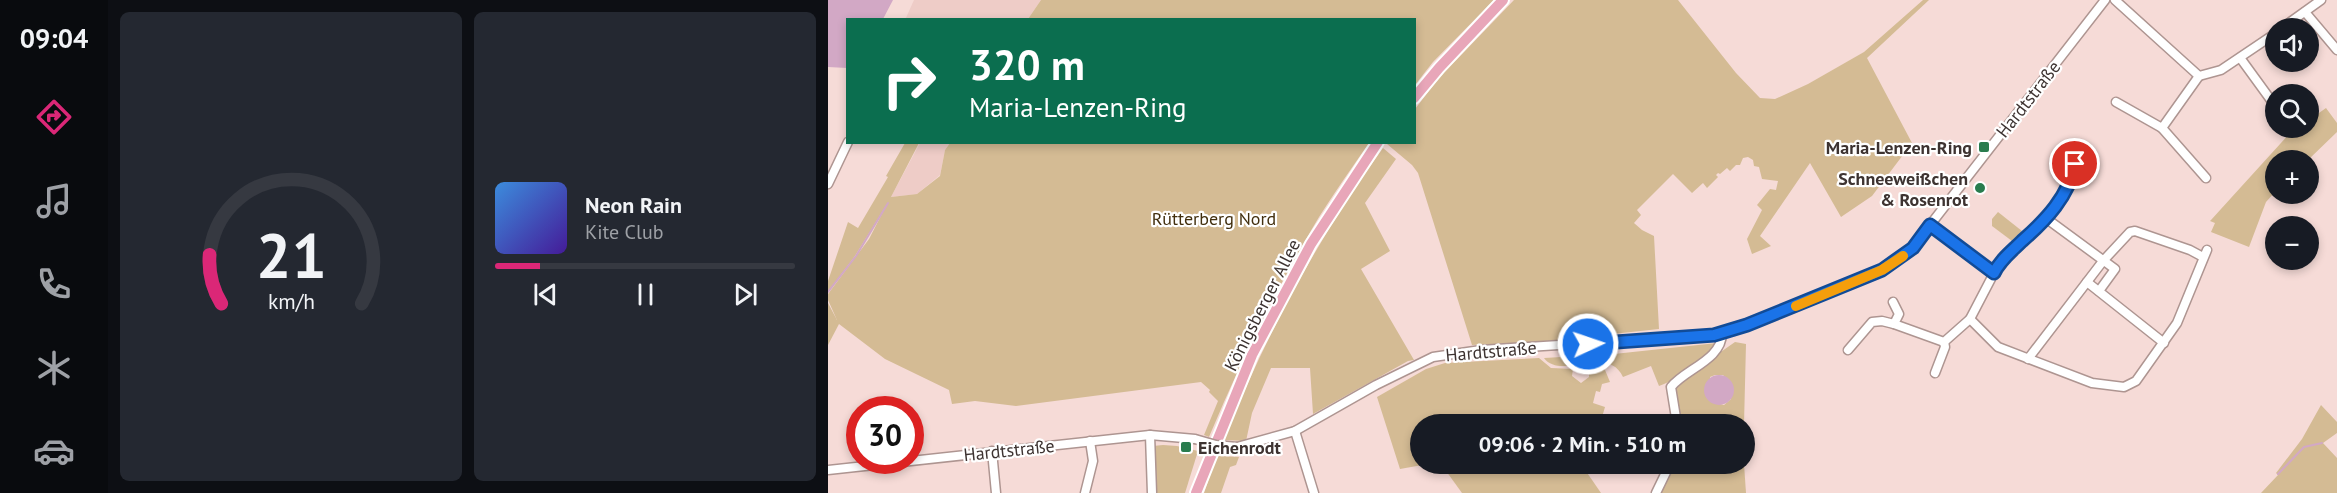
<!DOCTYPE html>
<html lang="de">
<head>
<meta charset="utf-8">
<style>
	body { margin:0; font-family:"PT Sans",sans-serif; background:#242831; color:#f1f3f6; height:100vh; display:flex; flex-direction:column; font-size:22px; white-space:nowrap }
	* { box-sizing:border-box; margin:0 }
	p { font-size:20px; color:#9ea1a6 }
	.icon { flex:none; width:33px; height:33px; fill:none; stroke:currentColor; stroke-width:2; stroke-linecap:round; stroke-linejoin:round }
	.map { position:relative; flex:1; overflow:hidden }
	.drawer { display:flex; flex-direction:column; gap:12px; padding:12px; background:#0d0f14; width:720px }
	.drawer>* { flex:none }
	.banner { position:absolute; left:18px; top:18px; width:570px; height:126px; border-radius:0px; box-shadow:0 3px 9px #0003; background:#0b6e4f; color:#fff; overflow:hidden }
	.controls { position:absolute; left:1437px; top:18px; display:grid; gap:12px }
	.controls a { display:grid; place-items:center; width:54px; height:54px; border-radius:50%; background:#171b24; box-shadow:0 3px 9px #0003; font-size:30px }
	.speed { position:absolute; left:18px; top:396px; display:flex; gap:12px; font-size:30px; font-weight:700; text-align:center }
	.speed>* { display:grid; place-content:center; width:78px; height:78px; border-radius:50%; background:#171b24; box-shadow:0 3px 9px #0003; line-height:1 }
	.speed .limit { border:9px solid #d22; background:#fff; color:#111 }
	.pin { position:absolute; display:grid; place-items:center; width:51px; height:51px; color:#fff; margin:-26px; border:3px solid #fff; border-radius:50%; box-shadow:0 2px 6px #0007 }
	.me { position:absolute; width:66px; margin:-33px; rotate:87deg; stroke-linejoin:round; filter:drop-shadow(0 0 4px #0008) }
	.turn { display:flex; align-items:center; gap:21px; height:126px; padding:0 24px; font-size:27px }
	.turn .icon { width:78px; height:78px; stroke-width:2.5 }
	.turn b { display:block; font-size:42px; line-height:51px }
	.drawer .card { flex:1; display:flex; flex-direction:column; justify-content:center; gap:9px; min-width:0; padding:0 21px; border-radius:9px; background:#242831 }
	.drawer .dial { align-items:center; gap:0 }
	.dial svg { height:156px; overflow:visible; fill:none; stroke:#363941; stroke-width:7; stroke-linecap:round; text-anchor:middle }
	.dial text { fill:#f1f3f6; stroke:none }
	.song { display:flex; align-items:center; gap:18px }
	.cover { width:72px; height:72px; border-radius:9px; background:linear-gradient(135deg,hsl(210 70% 55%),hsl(260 70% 35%)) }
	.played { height:6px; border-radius:3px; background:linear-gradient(90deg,#db2777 15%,#363941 15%) }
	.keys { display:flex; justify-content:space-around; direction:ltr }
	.drawer .tiles { flex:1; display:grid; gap:12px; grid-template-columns:repeat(2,1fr) }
	.trip { position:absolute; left:582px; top:414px; width:345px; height:60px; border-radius:30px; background:#171b24; box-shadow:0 3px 9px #0003; font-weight:700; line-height:60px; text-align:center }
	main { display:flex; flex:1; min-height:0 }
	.dock { display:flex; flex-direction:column; width:108px; justify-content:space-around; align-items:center; background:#090b0e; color:#9ea1a6 }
	.dock .icon { width:42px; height:42px }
	.dock .on { color:#db2777 }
	.dock b { font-size:27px; color:#f1f3f6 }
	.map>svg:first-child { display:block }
	.built { fill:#eeccc7 }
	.green { fill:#d4bb94; fill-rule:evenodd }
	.water { fill:#d2a8c5 }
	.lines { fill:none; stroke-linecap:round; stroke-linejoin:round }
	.stream { stroke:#d2a8c5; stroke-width:2 }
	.minor-casing { stroke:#ae9591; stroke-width:11 }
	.major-casing { stroke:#fff; stroke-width:14 }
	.minor { stroke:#fff; stroke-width:8 }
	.major { stroke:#e8a6b9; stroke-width:10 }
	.minor-bridge-casing { stroke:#ae9591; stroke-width:11; stroke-linecap:butt }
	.minor-bridge { stroke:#fff; stroke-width:8 }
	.route-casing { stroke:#114b97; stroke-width:15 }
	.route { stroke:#1a73e8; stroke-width:10 }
	.slow { stroke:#f59e0b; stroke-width:10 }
	.poi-dot { fill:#297c4e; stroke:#fff; stroke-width:2 }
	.labels { text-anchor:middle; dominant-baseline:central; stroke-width:4.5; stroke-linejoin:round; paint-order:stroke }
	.street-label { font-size:18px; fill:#3d3331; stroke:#fff }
	.poi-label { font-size:18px; font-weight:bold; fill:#3d3331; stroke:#fff; text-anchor:end }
	.park-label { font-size:18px; fill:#422f0e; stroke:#fff }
</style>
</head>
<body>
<main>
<nav class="dock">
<b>09:04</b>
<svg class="icon on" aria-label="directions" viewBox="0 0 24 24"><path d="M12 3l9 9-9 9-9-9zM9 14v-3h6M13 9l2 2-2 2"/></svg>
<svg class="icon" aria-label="music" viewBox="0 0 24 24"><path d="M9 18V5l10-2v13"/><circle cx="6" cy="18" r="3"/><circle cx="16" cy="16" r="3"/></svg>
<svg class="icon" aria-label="phone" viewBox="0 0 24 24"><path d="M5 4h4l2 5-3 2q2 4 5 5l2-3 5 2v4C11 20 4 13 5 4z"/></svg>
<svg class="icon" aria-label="climate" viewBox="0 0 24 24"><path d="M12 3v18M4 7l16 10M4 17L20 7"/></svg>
<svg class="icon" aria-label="car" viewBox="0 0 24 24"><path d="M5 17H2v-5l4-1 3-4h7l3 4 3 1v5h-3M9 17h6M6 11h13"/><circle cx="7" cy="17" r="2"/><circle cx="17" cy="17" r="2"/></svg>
</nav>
<section class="drawer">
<div class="tiles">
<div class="card dial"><svg viewBox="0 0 100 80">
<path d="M14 69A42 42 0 1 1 86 69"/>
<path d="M14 69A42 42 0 0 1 8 44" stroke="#db2777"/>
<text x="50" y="56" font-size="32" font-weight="700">21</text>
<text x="50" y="72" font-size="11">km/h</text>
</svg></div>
<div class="card">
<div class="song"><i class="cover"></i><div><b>Neon Rain</b><p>Kite Club</p></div></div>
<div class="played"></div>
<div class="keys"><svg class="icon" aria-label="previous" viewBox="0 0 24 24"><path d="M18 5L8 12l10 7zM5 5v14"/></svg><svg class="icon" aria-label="pause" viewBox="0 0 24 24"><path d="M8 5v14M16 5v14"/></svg><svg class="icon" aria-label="next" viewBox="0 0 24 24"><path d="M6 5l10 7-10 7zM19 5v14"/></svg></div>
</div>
</div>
</section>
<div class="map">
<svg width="1509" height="493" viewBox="0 0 1509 493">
	<rect width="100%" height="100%" fill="#f6dbd7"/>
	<!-- built -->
	<g class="built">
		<path d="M86,0h127l-13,19 -123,1z"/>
		<path d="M92,143h30l-5,7 -5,25 -23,19 -26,3z"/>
	</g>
	<!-- green -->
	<g class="green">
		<path d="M213,0h453l-61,62 -18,23 -1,-65 -386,-1z"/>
		<path d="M686,0h164l58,73 24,25 15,1 33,-15 56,-32 59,-52h6l-62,58 45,85 -40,53 -31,21 -31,-54 -50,73 11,10 -19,8 -5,-15 15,-29 -5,-5 13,-16 6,1 2,-9 -16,-2 -3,-12 -5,-1 -1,-6 -5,-3 -5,1 -3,7h-4l-6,6 -3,-3 -7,6 -2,-1 -2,2 2,2 -11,11 -4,-5 -11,10 -19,-19 -36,36 4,5 -7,8 8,7 12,6 5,93 -121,13 -66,3 -54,-172 -6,-8 -25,-21 27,-2 1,-33 24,-31z"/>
		<path d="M1498,108l11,15v9l-29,28h-32l-1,32 -9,10 -17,45 -38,-15 4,-9 -5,-2 1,-1 80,-88 7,-4h10l1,-8z"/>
		<path d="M77,143h14l-28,54 26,-3 23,-18 5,-26 5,-7h419c-22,32 -46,65 -65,100 -36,62 -67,127 -95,194l-5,-2 14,-34 -9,-9 1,-2 -9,-8 -185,24 -41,-5 -23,3 -3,-14 -64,-31 -46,-35 -11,21v-42l9,17 -9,-20v-6l41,-55 18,-35 -32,52 -27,36v-11l20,-59 10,6 30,-51 -2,-1z"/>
		<path d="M555,148l13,11 -31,44 25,48 -29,18 53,91 -6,1 -95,53 -3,-46h-39l-19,45 -6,28 -22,-1c41,-104 94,-202 159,-292z"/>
		<path d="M1170,212l24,19 -10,10 -20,-15v-7z"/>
		<path d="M907,342l11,2 -2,80h-63l-6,-40zM887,375h8l9,10 -1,14 -7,6 -14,-4v-24z"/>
		<path d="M889,343c-14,17 -37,36 -58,43l-8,-20 -28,11c-15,-33 -62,4 -79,-19l70,-4z"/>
		<path d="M711,358l12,10 22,1 -1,7 9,7 8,-6v-8l10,-2 6,3 5,12 -8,2 -2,8 -4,-1 -3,12 12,4 -5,17h-180v40h8l-28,5 -23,-72 49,-28 19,-6z"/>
		<path d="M1493,405l16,17v11l-14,10 14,15v35h-76l17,-18 -2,-2 26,-34z"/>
		<path d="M335,445l14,1 21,5 -13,42h-29l-3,-47z"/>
		<path d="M389,456l22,1 -3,8 -6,2 -9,26h-17z"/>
		<path d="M613,464h140l20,29h-139z"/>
		<path d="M845,464h71l2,29h-87z"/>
	</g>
	<!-- water -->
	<g class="water">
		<path d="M0,0h65l-10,19 -35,1 -1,48 -19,-1z"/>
		<circle cx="891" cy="390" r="15"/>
	</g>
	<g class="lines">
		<!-- stream -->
		<g class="stream">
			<path d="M0,292l28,-36 32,-53"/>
			<path d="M1450,474l26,-27 18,-4"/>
		</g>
		<defs>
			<g id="minor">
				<path d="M1287,0l84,76 22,-6 55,-37"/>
				<path d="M1477,12l32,38"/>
				<path d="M1454,28l39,-28"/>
				<path d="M1413,59l32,44"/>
				<path d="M1371,76l-37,52 44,50"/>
				<path d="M1288,102l46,26"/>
				<path d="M0,184l20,-42"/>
				<path d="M1219,219l68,50 -16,22"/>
				<path d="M1166,273c6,-13 17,-22 28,-32 24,-21 47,-45 53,-77"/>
				<path d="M1259,282l77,61"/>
				<path d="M1065,302l6,12 -5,10 50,18 26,-23 24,-46 -64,-48"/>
				<path d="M1142,319l28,28 94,36 32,4 12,-6 41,-58 30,-73"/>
				<path d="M1020,350l24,-28 10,-1 12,3"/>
				<path d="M1200,359l75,-98 27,-29 5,-1 55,19 13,7"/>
				<path d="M1107,373l10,-26 -1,-5"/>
				<path d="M849,424l-6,-37c14,-18 51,-27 51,-54"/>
				<path d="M467,431l19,62"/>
				<path d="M322,435l2,58"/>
				<path d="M409,447l58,-16 81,-46 57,-28 48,-7 234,-15 71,-25 96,-40 31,-23 192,-247"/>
				<path d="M164,451l4,42"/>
				<path d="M0,470l322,-35 45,4"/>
				<path d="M257,493l8,-32 -3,-20"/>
				<path d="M828,493l14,-29"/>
			</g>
			<g id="major">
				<path d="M586,98l25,-30 64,-68"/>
				<path d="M368,493l56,-138 59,-111 67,-102"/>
			</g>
		</defs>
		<!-- minor casing -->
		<use href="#minor" class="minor-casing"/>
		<!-- major casing -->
		<use href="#major" class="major-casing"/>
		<!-- minor -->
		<use href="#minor" class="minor"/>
		<!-- major -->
		<use href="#major" class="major"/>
		<defs>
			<path id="minor-bridge" d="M367,439l21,6 21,2"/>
		</defs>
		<!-- minor-bridge casing -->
		<use href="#minor-bridge" class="minor-bridge-casing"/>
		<!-- minor-bridge -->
		<use href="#minor-bridge" class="minor-bridge"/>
	</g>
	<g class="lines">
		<defs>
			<path id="route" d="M760,344l126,-9 33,-10 135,-55 31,-22 17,-23 64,48c6,-13 18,-22 28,-32 24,-21 47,-45 53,-77"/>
		</defs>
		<!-- route casing -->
		<use href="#route" class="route-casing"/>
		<!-- route -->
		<use href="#route" class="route"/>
		<!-- slow -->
		<path class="slow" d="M968,306l86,-36 21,-14"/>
	</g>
	<!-- markers -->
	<g class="poi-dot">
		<rect x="1150" y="141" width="12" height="12" rx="3"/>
		<circle cx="1152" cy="188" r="6"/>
		<rect x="352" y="441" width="12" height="12" rx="3"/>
	</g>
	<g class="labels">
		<!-- street labels -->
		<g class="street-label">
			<text transform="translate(1200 99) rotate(-52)">Hardtstraße</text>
			<text transform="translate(434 305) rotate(-63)">Königsberger Allee</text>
			<text transform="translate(663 351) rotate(-5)">Hardtstraße</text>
			<text transform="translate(181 450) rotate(-6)">Hardtstraße</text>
		</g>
		<!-- poi labels -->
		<g class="poi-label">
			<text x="1144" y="147">Maria-Lenzen-Ring</text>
			<text x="1140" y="178">Schneeweißchen<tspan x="1140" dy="21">&amp; Rosenrot</tspan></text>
			<text x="370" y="447" text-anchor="start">Eichenrodt</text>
		</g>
		<!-- park labels -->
		<g class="park-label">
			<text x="386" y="218">Rütterberg Nord</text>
		</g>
	</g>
</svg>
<div class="controls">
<a><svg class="icon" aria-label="sound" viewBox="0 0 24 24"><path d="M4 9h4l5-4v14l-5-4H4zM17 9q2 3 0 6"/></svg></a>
<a><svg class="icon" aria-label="search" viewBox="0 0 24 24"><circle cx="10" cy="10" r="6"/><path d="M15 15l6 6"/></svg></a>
<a>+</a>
<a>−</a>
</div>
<div class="speed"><div class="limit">30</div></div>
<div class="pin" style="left:1247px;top:164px;background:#d93025"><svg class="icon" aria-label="arrive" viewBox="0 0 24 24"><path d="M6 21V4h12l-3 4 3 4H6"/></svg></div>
<svg class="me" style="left:760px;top:344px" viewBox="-20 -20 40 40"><circle r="17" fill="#1a73e8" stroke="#fff" stroke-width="3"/><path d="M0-11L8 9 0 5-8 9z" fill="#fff"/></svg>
<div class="trip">09:06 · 2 Min. · 510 m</div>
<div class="banner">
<div class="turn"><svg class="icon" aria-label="right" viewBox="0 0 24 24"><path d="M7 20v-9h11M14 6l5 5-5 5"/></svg><div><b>320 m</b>Maria-Lenzen-Ring</div></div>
</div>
</div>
</main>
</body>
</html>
